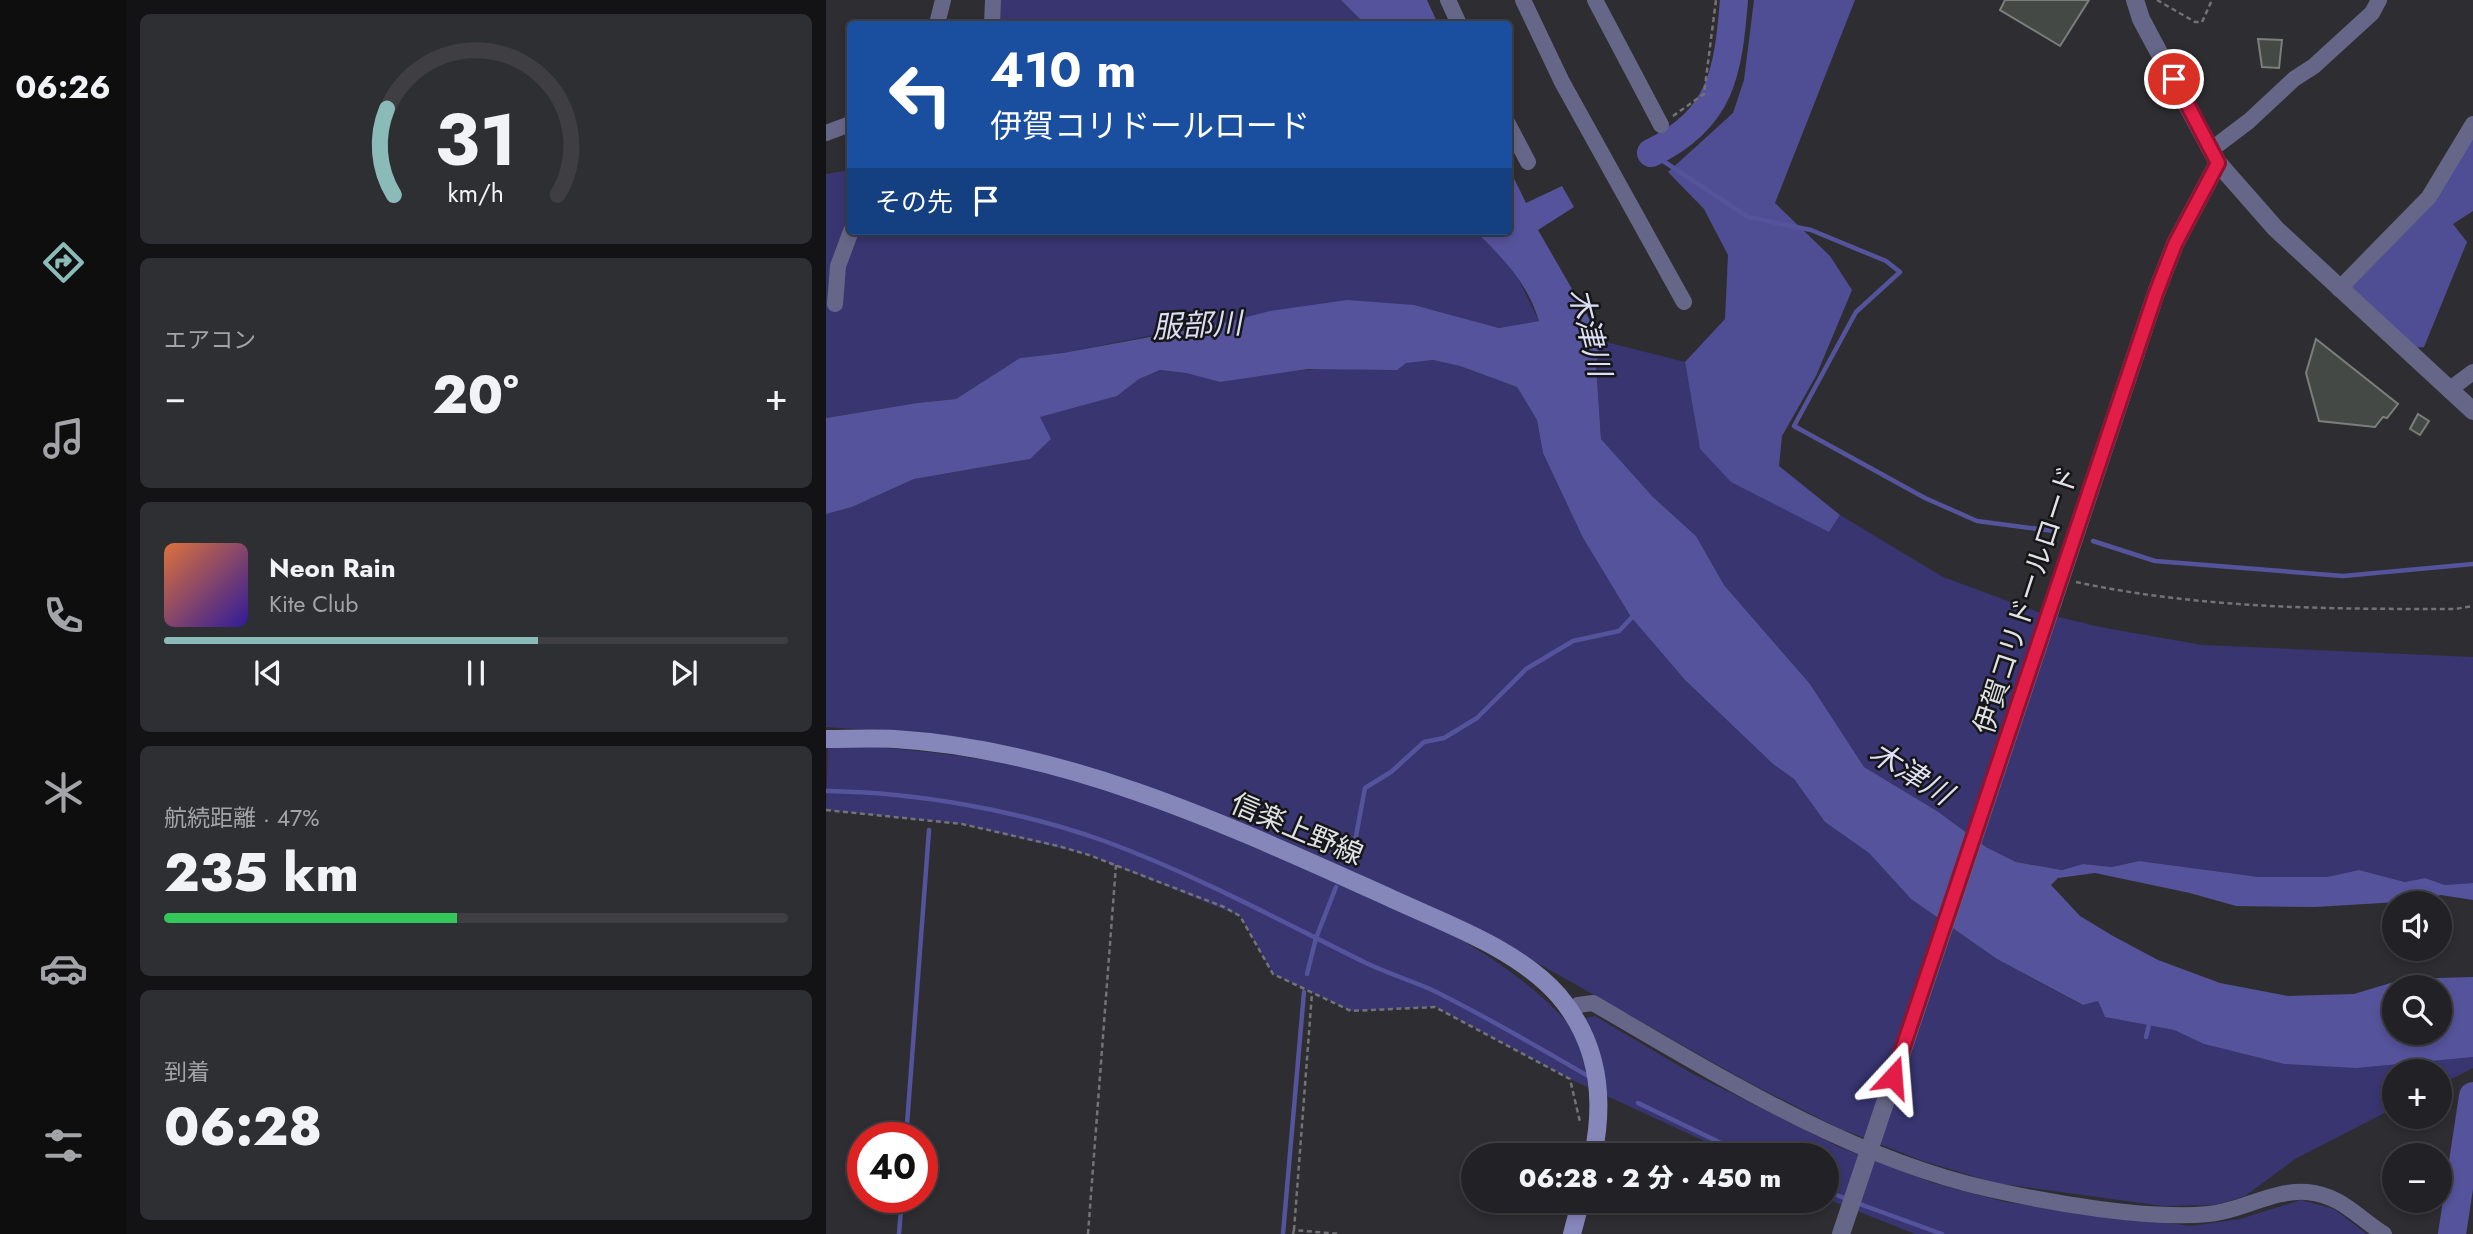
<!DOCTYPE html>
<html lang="ja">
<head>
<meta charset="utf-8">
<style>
	body { margin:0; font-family:Jost,"Noto Sans JP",sans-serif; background:#2e2f32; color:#f1f3f6; height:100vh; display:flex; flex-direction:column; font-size:26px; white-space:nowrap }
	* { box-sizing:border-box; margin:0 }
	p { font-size:23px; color:#a2a4a7 }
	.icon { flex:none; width:38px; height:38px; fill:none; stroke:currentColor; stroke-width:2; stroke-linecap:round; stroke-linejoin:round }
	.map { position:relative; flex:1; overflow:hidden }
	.panel { display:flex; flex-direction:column; gap:14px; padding:14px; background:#131315; width:700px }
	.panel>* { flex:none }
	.guide { position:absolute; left:21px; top:21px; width:665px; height:214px; border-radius:7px; box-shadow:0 4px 10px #0003,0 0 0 2px #3f3f43; background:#1a4fa0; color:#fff; overflow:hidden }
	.tools { position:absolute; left:1556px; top:891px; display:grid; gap:14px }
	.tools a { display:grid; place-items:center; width:70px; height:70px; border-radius:50%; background:#222226; box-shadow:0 4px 10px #0003,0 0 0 2px #3f3f43; font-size:35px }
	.speed { position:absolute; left:21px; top:1122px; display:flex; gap:14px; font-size:35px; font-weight:700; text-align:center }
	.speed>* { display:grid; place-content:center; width:91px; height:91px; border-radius:50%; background:#222226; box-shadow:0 4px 10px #0003,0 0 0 2px #3f3f43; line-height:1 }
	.speed .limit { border:10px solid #d22; background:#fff; color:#111 }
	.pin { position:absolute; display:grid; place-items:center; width:60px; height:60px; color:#fff; margin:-30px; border:4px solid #fff; border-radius:50%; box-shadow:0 2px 7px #0007 }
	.me { position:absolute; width:77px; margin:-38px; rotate:19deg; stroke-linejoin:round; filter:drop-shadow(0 0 5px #0008) }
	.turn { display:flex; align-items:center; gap:24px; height:147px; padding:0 28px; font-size:32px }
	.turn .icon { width:91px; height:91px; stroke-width:2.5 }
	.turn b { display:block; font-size:49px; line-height:60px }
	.then { display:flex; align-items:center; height:66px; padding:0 28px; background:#0003; gap:14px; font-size:26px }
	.big { font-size:52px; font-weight:800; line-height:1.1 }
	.panel .card { flex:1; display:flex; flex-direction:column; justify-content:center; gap:10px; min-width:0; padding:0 24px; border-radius:10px; background:#2e2f32 }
	.panel .dial { align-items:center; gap:0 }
	.dial svg { height:182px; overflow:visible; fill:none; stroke:#3f3f43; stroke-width:7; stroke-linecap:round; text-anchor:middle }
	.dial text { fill:#f1f3f6; stroke:none }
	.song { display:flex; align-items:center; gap:21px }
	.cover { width:84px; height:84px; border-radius:10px; background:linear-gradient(135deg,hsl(20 70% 55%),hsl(250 70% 35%)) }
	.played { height:7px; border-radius:4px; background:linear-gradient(90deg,#8bbbb9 60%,#3f3f43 60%) }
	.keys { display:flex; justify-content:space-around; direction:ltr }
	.heat { display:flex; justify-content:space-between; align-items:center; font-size:38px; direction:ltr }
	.charge { height:10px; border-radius:5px; background:linear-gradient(90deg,#34c759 47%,#3f3f43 0) }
	.trip { position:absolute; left:635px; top:1143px; width:378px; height:70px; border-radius:35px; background:#222226; box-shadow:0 4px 10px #0003,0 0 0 2px #3f3f43; font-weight:800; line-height:70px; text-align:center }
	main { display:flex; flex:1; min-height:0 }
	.menu { display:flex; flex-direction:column; width:126px; justify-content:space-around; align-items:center; background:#0e0e0f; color:#a2a4a7 }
	.menu .icon { width:49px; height:49px }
	.menu .current { color:#8bbbb9 }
	.menu b { font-size:32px; color:#f1f3f6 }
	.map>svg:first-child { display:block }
	.green { fill:#383571 }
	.forest { fill:#4f4d94 }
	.water { fill:#55539b; fill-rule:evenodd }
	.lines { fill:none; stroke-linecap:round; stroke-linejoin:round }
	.stream { stroke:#55539b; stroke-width:4.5 }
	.river { stroke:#55539b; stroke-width:28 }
	.building { fill:#454946; stroke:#7a7f7b; stroke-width:2 }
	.path { stroke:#737376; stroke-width:2.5; stroke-dasharray:5 3.5; stroke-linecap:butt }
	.minor { stroke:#666788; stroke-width:16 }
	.tertiary { stroke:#666788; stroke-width:18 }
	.secondary { stroke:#8587ba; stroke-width:18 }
	.tertiary-bridge { stroke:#666788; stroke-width:18 }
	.route-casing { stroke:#92132f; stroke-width:18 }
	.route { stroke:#e11d48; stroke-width:12 }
	.labels { text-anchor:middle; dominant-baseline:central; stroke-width:5; stroke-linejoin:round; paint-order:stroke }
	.street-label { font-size:28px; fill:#e0e1e3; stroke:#161618 }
	.water-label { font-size:30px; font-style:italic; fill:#dcdef3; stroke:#161618 }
</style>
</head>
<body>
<main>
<nav class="menu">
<b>06:26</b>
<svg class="icon current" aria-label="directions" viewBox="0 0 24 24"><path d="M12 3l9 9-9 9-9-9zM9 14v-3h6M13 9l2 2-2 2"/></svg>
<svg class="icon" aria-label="music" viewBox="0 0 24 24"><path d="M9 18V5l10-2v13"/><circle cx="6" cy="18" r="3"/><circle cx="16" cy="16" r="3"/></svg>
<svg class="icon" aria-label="phone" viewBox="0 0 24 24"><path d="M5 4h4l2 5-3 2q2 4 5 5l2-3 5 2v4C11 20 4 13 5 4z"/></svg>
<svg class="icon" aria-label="climate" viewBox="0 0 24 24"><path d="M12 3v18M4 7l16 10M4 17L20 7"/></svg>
<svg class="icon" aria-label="car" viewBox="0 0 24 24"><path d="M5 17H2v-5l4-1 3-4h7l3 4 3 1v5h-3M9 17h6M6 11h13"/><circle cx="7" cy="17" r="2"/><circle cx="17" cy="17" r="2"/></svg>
<svg class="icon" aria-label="filters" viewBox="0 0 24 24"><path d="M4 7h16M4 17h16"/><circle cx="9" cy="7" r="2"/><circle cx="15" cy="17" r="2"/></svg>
</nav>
<section class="panel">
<div class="card dial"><svg viewBox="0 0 100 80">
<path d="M14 69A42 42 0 1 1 86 69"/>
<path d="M14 69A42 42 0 0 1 11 31" stroke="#8bbbb9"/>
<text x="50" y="56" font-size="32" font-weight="700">31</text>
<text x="50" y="72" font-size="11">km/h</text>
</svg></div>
<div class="card"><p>エアコン</p>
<div class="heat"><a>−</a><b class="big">20°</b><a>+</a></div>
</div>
<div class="card">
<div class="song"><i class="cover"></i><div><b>Neon Rain</b><p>Kite Club</p></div></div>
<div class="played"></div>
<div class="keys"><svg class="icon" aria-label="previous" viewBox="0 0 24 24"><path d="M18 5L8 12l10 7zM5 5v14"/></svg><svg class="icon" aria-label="pause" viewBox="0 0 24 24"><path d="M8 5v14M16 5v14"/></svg><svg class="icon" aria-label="next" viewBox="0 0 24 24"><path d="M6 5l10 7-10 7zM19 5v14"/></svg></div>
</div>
<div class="card"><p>航続距離 · 47%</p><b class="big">235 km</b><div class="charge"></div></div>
<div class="card"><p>到着</p><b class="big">06:28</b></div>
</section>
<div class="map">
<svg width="1647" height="1234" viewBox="0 0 1647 1234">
	<rect width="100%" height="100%" fill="#2e2e32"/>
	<!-- green -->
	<g class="green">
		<path d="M173,0h342l24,24h-367z"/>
		<path d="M24,170v61h625l38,37 26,53 -40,7 -85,-23 -245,27 -106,21 -43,5 -64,41 -39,4 -91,15v-244z"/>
		<path d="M776,341l83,21 15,87 129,82 11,-16 103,62 95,35 62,15 102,18 271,12v226l-28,2 -20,-7 -19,4 -47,-12 -32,7h-68l-120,-16 -27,6 -29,-3 -21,6 -46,-8 -30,-15 -49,-36 -73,-44 -54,-83 -86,-99 -28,-49 -43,-39 -52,-58 -5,-74z"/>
		<path d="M607,360l27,6 57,21 20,33 6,33 40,85 48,79 54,63 88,84 21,15 31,43 44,31 42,46 86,60 85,46 16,-4 7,16 69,13 30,14 80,20 189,-7v11l-33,17v-14h-46v37l-99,51 -50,37 -29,9 -53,1 -167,-23 -73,-22 -87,-34 -92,-47 -222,-126 -90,-47 -198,-85 -350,-91 -58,-4v-213l26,-7 62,-28 116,-20 9,-42 78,-21 22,-17 21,-9 26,3 34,9 47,-9z"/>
		<path d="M2,744c75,4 148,11 221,29 69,17 135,46 200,72 108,44 238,89 318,177l28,-6 96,57 148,74 94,36 72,19 186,24 49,-7 61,-19 33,9 33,25h-452l-88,-35v-44h-92l-165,-76 -135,-72 -84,4 -78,-37 -33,-58 -151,-61 -127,-31 -136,-14z"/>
	</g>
	<!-- forest -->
	<g class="forest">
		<path d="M928,0h101l-80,203 55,53 22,34 -36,86 -34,60 -3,30 61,49 -11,17 -98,-50 -31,-33 -15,-87 40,-43 3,-64 -24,-46 -36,-37 65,-59 11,-33z"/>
		<path d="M1647,131v80l-20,13 14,18 -43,105 -11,1 -62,-55 1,-11z"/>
	</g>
	<!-- water -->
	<g class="water">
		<path d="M515,0h86l11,24h-73z"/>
		<path d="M683,168l17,35 36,-17 12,21 -36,23 64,111 -6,24 5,74 52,58 43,39 28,49 86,99 54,83 73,44 49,36 30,15 46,8 21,-6 29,3 27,-6 120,16h68l32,-7 46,12 20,-4 20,7 28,-2v17l-32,-5 -26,6 -100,6 -79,-1 -46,-13 -95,-20 -37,5 -7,7 29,31 33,20 45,24 62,23 68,13 66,-2 50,-15 69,-2v80l-117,11 -72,-4 -80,-20 -30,-14 -69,-13 -7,-16 -15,4 -86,-46 -86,-60 -42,-46 -44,-31 -31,-43 -21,-15 -88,-84 -54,-63 -48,-79 -40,-85 -6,-33 -20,-33 -57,-21 -27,-6 -27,3 -9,7 -89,-1 -88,13 -34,-9 -26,-3 -21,9 -22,17 -77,21 11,22 -21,20 -116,20 -62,28 -26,7v-96l91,-15 39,-4 64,-41 43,-5 152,-28 55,-14 77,-11 67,5 85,23 40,-7c-12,-39 -36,-63 -64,-90h33zM1568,987h46v45h-46z"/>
	</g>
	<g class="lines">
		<!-- stream -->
		<g class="stream">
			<path d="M825,153l97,64 63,13 75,31 14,11 -44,40 -62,114 131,72 52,23 77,10"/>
			<path d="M1267,541l62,20 188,15 130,-12"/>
			<path d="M0,791c90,1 196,20 281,51 89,33 174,79 259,121 21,10 43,17 64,26 54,26 106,57 158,87"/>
			<path d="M522,855l8,-19 9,-48 26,-16 33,-30 20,-4 33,-20 49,-49 47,-28 46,-10 16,-17"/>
			<path d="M481,974l9,-36 20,-51"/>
			<path d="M1320,1037l4,-16"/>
			<path d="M812,1103l108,52"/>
			<path d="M80,1138l23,-308"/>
			<path d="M1001,1191l22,9"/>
			<path d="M1031,1203l85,31"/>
			<path d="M73,1234l3,-37"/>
			<path d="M457,1234l21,-242"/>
		</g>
		<!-- river -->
		<g class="river">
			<path d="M825,153c71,-34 77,-81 83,-153"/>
			<path d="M1626,1234l21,-138"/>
		</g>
	</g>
	<!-- building -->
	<g class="building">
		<path d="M1179,0h84l-29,46 -60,-36z"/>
		<path d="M1432,39l24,1 -3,28 -17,-1z"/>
		<path d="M1490,339l82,65 -11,14 -4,-1 -8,10 -56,-6 -13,-48z"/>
		<path d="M1592,414l11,7 -9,14 -10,-6z"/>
	</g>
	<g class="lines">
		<!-- path -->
		<g class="path">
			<path d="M1331,0l38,22h7l10,-22"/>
			<path d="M847,116l31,-22 12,-94"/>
			<path d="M1250,582c126,27 251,27 379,27l18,-3"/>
			<path d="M0,810l136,14 96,22 31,9 135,52 16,9 33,58 78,37 84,-4 135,72 10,43"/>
			<path d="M468,1230l18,-237"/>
			<path d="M262,1234l28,-369"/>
			<path d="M467,1234l1,-4 45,4"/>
		</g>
		<!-- minor -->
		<g class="minor">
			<path d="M622,0l11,24"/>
			<path d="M697,0l39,82 122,220"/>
			<path d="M769,0l66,125"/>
			<path d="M111,24l6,-24"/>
			<path d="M166,24l1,-24"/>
			<path d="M682,124l20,38"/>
			<path d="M0,133l24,-9"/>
			<path d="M1386,149l37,-28 45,-42 20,-13 58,-53 7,-13"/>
			<path d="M1513,289l90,-92 44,-73"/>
			<path d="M9,304l3,-38 13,-35"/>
			<path d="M1623,390l24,-18"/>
			<path d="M743,1010l9,-5 15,-2c122,71 257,155 396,186 62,14 158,31 220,25 32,-3 66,-25 98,-22 34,3 50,25 77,42"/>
		</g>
		<!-- tertiary -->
		<g class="tertiary">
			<path d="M1309,0l6,19 77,144 58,66 197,182"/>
			<path d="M1227,602l103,-309 19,-49 43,-81"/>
		</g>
		<!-- secondary -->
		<g class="secondary">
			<path d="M0,739c23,0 46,-1 69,0 173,11 335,87 491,157 57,27 130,51 173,100 39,46 46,102 34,159"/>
			<path d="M746,1234l9,-34"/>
		</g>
		<!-- tertiary-bridge -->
		<path class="tertiary-bridge" d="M1015,1234l212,-632"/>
	</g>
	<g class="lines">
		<defs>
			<path id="route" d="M1067,1077l263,-784 19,-49 43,-81 -44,-84"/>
		</defs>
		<!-- route casing -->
		<use href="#route" class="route-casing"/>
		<!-- route -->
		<use href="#route" class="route"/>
	</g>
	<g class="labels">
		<!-- street labels -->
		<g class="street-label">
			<text transform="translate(1200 600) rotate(-72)">伊賀コリドールロード</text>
			<text transform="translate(471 829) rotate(23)">信楽上野線</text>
		</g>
		<!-- water labels -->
		<g class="water-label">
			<text transform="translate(371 325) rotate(-3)">服部川</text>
			<text transform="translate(764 332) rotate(76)">木津川</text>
			<text transform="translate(1085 773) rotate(32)">木津川</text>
		</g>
	</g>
</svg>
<div class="tools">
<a><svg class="icon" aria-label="sound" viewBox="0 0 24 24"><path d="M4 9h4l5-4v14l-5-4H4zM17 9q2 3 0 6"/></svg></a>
<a><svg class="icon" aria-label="search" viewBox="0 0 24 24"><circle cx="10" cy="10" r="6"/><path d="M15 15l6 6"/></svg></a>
<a>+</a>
<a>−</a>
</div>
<div class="speed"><div class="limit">40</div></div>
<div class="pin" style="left:1348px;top:79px;background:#d93025"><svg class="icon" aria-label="arrive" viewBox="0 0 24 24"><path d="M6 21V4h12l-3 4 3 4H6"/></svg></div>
<svg class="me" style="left:1067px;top:1077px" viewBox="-20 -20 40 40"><path d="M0-17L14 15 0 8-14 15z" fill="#e11d48" stroke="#fff" stroke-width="4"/></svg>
<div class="trip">06:28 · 2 分 · 450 m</div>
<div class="guide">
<div class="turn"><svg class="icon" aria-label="left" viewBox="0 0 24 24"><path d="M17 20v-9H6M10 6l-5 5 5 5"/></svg><div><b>410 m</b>伊賀コリドールロード</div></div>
<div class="then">その先<svg class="icon" aria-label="arrive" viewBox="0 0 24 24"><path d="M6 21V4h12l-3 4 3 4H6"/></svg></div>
</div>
</div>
</main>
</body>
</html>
